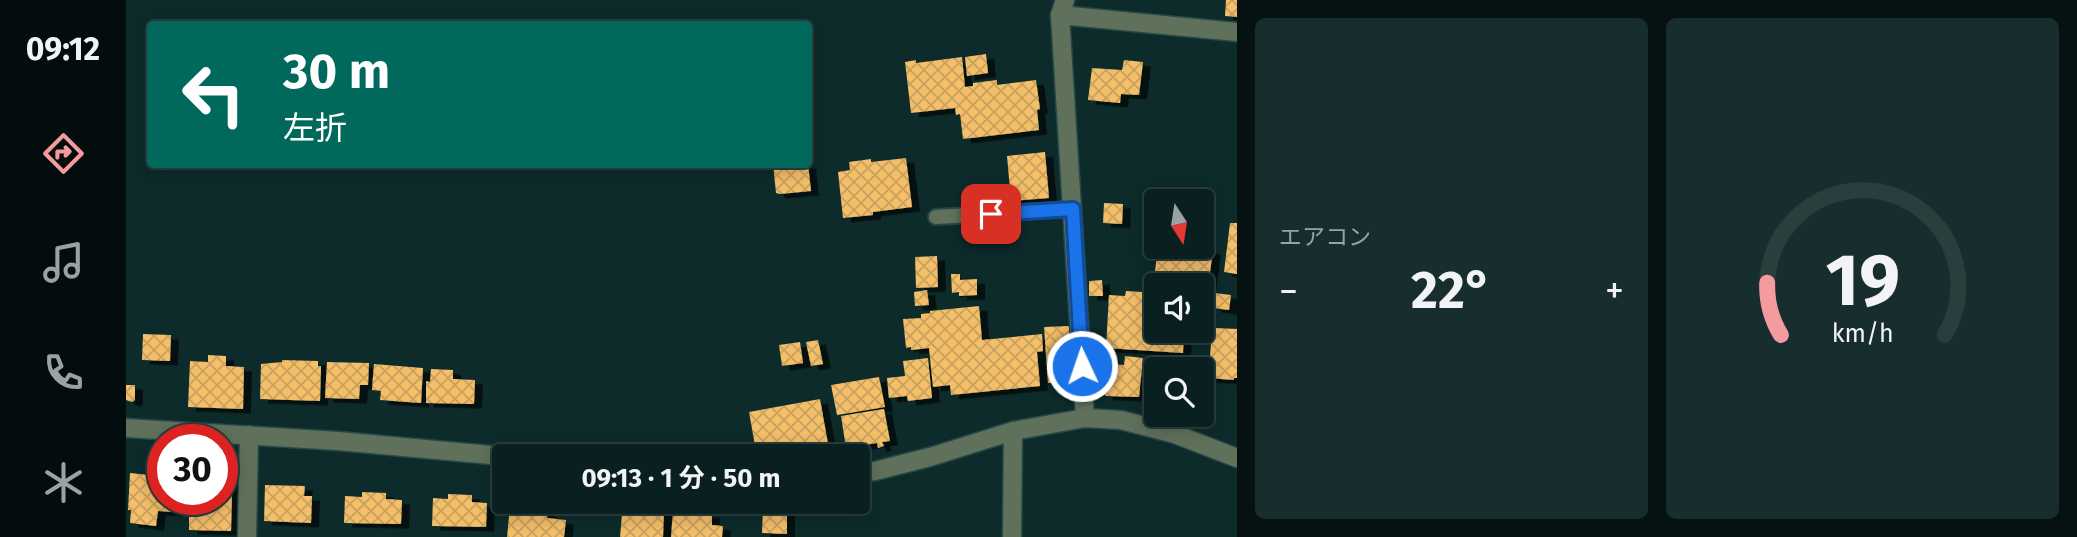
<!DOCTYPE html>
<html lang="ja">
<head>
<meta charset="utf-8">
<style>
	body { margin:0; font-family:"Fira Sans","Noto Sans JP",sans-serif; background:#182d2d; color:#f1f3f6; height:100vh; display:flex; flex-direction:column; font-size:26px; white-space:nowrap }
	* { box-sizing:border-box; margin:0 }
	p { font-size:23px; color:#99a3a5 }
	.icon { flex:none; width:38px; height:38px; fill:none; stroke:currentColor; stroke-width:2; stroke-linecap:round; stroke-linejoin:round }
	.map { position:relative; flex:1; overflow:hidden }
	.side { display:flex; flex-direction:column; gap:18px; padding:18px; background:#061212; width:840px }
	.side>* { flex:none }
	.top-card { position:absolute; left:21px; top:21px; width:665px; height:147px; border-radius:7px; box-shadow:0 4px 18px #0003,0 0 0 2px #2a3e3e; background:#00695c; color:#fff; overflow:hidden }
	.needle { width:46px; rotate:168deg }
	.controls { position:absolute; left:1018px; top:189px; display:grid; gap:14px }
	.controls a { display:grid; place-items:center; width:70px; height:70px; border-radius:7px; background:#0a2020; box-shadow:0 4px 18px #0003,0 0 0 2px #2a3e3e; font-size:35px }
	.speed { position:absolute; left:21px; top:424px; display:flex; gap:14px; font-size:35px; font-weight:700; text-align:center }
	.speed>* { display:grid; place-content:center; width:91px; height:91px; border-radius:50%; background:#0a2020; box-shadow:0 4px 18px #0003,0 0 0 2px #2a3e3e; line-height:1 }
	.speed .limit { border:10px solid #d22; background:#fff; color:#111 }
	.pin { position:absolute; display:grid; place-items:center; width:60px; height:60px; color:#fff; margin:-30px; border-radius:14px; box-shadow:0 4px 10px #0006 }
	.me { position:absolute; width:77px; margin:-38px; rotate:357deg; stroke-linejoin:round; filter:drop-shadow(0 0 5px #0008) }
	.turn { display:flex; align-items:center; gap:24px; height:147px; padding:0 21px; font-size:32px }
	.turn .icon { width:91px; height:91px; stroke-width:2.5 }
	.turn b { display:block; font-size:49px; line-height:60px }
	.big { font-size:52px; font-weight:700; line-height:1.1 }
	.side .widget { flex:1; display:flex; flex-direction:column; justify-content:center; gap:10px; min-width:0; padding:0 24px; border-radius:10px; background:#182d2d }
	.side .dial { align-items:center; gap:0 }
	.dial svg { height:182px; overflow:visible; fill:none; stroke:#2a3e3e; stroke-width:7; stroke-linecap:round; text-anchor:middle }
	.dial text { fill:#f1f3f6; stroke:none }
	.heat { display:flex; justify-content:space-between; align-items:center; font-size:38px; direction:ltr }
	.side .tiles { flex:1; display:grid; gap:18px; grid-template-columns:repeat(2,1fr) }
	.trip { position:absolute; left:366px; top:444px; width:378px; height:70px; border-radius:7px; background:#0a2020; box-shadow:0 4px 18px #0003,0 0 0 2px #2a3e3e; font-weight:700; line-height:70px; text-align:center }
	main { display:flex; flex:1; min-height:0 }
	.tabs { display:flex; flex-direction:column; width:126px; justify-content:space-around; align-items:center; background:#040d0d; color:#99a3a5 }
	.tabs .icon { width:49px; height:49px }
	.tabs .on { color:#f59b9e }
	.tabs b { font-size:32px; color:#f1f3f6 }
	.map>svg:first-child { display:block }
	.building { fill:url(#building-cross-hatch); filter:url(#shadow) }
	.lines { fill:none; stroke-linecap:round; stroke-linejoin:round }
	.lane-casing { stroke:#284848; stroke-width:18 }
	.street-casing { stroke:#284848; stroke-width:21 }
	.lane { stroke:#60715b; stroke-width:14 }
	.street { stroke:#60715b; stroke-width:18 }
	.route-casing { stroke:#114b97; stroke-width:18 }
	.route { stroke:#1a73e8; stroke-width:12 }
</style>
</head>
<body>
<main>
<nav class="tabs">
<b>09:12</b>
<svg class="icon on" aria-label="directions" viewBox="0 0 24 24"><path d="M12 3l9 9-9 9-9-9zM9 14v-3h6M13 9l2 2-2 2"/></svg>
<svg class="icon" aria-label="music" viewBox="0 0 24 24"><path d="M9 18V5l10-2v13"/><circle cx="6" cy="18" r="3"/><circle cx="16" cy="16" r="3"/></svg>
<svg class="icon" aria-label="phone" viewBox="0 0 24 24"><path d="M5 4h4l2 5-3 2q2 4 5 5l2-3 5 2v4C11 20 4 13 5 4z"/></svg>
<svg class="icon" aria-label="climate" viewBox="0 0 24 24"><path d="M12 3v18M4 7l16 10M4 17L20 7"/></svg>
</nav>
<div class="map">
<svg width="1111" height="537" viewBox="0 0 1111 537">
	<defs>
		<pattern id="building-cross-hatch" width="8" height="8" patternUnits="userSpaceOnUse" patternTransform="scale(1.75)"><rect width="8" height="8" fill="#f5be67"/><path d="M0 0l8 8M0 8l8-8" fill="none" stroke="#c7a160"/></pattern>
		<filter id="shadow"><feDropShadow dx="8" dy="4.5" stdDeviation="0" flood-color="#0009"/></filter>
	</defs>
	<rect width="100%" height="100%" fill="#0d2b2b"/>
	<!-- building -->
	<g class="building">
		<path d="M1100,0h11v17l-12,-1z"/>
		<path d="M860,54l2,19 -21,3 -2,-19z"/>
		<path d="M836,57l3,30 8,-1v-3l24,-3v5l39,-5 4,29 -3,1 2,20 -76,9 -3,-25 -4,1 -1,-7 -44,5 -6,-51 11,-2v3z"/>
		<path d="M998,60l19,2 -4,33 -18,-1 -1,9 -32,-3 4,-32 30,2z"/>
		<path d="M919,152l4,46 -38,3 -4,-45z"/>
		<path d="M780,158l6,49 -39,5v3l-30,3 -5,-46 12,-2 -1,-8 22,-3v3z"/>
		<path d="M647,164h35l3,27 -31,3 -4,-1z"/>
		<path d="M978,203l19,1 -1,20 -19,-1z"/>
		<path d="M1104,223h7v51l-13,-2z"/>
		<path d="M1032,247h26l29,3 -8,59h-3v-24h-45v11l-5,-1z"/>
		<path d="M811,256l1,31 -22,1 -1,-31z"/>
		<path d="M825,274h9v6l17,-1v16l-18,1v-4l-7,1z"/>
		<path d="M976,280l1,16h-14v-15z"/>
		<path d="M801,290l2,15 -14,1 -1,-14z"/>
		<path d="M1000,291l16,1v5h4l-1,3 12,1v30h27l-1,22 -77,-5 3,-53 16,1z"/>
		<path d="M1089,293l16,2 -2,15 -16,-2z"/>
		<path d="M853,306l3,34 60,-6 1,17 -6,1 3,34 -89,9 -1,-10 -17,2 -4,-39 -18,2v-3l-5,1 -3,-29 18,-1v-4l9,-1v-2z"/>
		<path d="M943,326l4,56 -25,1 -4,-56z"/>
		<path d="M1089,328l22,1v49h-3v2l-26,-2 4,-45h3z"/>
		<path d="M17,334l28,1 -1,26 -28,-1z"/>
		<path d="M692,340l5,24 -12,2 -5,-24z"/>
		<path d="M674,342l3,21 -21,3 -3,-21z"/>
		<path d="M82,355l18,1v10l18,1 -1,42 -55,-2 2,-46 18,1z"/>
		<path d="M999,356l18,2 -4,39 -33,-1 -7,-8 3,-25 22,2z"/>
		<path d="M802,358l4,40 -24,3 -1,-5 -18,2 -2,-20 18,-2 -2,-15z"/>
		<path d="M156,360l36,1v5h3l-1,35 -60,-2 1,-35 21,-2z"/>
		<path d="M201,362l42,1 -1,22h-8l-1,14 -34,-1z"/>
		<path d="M248,364l49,4 -2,35 -41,-3 1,-9 -9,-1z"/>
		<path d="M305,369l22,1v9l22,1 -1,24 -48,-1v-22l4,1z"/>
		<path d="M753,377l6,30 -48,8 -6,-30z"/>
		<path d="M0,385h9v15l-3,2 -6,-2z"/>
		<path d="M694,399l8,45 -71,13 -8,-45z"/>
		<path d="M758,409l6,32 -8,1 2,4 -6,2 -1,-5 -31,5 -5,-32z"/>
		<path d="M4,473l20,2 -1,7h14v17h12l-1,13 -16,-1 -2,15 -26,-3 1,-13h-3z"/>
		<path d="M96,478h9l-1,17h2l-1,36 -42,-1v-31h33z"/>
		<path d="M139,485l40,1 -1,10h8l-1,27 -47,-2z"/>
		<path d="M236,492l24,1v6l16,1 -1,24 -57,-1 1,-27 17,1z"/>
		<path d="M322,494l24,1v7l15,1 -1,24 -54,-1 1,-28 15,1z"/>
		<path d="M497,502l35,2 -1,7h7l-1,26h-43z"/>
		<path d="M384,506l38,3 -1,9 19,2 -2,17h-57z"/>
		<path d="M637,509h24v25l-25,-1z"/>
		<path d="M547,511l39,2v12l11,1 -1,11h-51z"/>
	</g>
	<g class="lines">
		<defs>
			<path id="lane" d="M810,217l137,-8"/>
			<g id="street">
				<path d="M939,0l-5,15 25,403"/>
				<path d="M934,15l177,17"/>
				<path d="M0,428l212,13 174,16"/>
				<path d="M732,473l17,-2 55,-14 83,-26 72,-13 36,2 54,14 62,24"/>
				<path d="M121,537l2,-102"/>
				<path d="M886,537l1,-106"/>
			</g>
		</defs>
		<!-- lane casing -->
		<use href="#lane" class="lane-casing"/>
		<!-- street casing -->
		<use href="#street" class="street-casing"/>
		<!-- lane -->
		<use href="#lane" class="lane"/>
		<!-- street -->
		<use href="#street" class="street"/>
	</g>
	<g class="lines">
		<defs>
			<path id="route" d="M865,214l82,-5 9,157"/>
		</defs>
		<!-- route casing -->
		<use href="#route" class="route-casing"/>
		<!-- route -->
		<use href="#route" class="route"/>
	</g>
</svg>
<div class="controls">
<a><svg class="needle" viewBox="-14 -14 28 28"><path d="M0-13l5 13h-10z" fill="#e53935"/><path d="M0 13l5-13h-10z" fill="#99a3a5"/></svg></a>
<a><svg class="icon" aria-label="sound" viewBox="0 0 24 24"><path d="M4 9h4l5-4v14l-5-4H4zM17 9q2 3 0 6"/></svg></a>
<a><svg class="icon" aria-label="search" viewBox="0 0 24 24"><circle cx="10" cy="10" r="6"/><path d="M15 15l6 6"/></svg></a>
</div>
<div class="speed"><div class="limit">30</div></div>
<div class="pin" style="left:865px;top:214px;background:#d93025"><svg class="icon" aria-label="arrive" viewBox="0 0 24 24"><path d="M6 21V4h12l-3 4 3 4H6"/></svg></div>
<svg class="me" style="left:956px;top:366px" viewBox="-20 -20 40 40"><circle r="17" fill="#1a73e8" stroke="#fff" stroke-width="3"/><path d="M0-11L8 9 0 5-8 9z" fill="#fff"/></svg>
<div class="trip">09:13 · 1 分 · 50 m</div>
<div class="top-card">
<div class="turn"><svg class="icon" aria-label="left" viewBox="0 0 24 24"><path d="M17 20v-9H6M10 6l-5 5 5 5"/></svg><div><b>30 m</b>左折</div></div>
</div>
</div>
<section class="side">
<div class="tiles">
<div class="widget"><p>エアコン</p>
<div class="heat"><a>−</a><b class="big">22°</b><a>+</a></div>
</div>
<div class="widget dial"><svg viewBox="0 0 100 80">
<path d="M14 69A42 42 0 1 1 86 69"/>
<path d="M14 69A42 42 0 0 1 8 46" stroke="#f59b9e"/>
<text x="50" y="56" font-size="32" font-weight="700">19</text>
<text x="50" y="72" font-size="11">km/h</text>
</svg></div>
</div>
</section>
</main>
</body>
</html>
